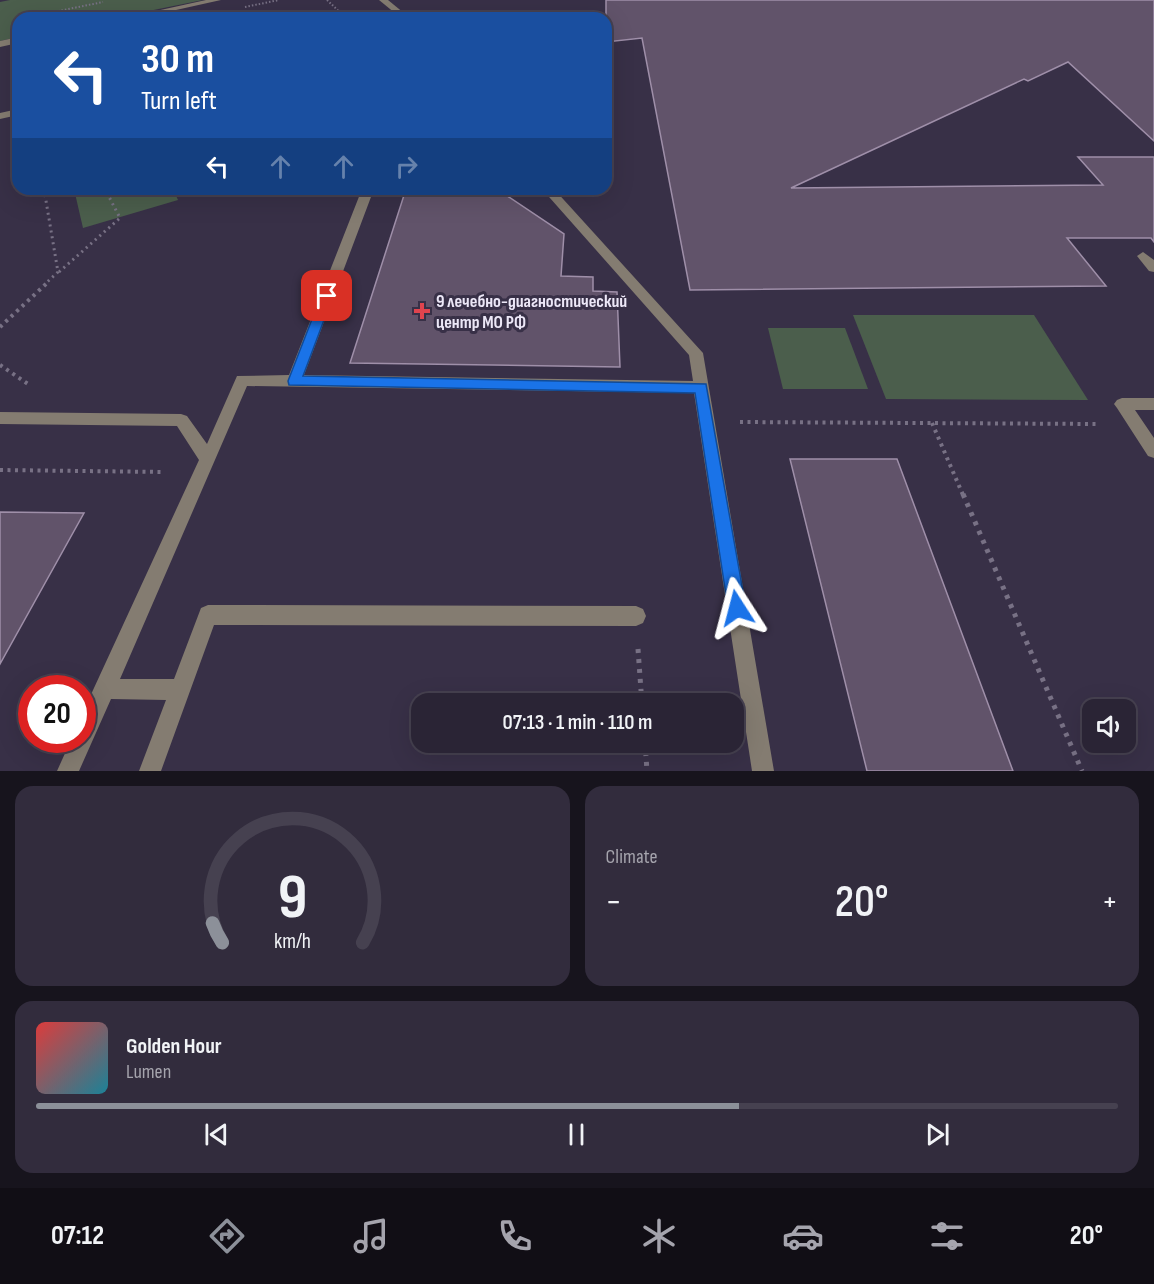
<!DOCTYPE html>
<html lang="en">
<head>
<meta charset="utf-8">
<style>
	body { margin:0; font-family:"Sofia Sans Condensed",sans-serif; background:#322c3d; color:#f1f3f6; height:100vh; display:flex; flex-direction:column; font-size:22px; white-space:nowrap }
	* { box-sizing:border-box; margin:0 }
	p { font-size:20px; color:#a5a4ad }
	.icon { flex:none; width:33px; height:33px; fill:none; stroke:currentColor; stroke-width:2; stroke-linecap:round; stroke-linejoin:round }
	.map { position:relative; height:771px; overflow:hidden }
	.panel { display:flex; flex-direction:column; gap:15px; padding:15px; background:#17141d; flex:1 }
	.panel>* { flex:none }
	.hud { position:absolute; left:12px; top:12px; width:600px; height:183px; border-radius:18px; box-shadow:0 6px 24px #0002,0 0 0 2px #464150; background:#1a4fa0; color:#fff; overflow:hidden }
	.controls { position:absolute; left:1082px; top:699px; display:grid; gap:12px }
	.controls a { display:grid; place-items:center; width:54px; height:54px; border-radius:12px; background:#2a2435; box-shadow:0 6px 24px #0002,0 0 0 2px #464150; font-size:30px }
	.speed { position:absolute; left:18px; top:675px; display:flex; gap:12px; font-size:30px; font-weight:700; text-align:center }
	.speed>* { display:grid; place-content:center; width:78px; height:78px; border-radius:50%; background:#2a2435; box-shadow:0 6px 24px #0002,0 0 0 2px #464150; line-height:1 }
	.speed .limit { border:9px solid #d22; background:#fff; color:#111 }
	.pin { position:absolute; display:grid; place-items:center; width:51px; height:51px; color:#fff; margin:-26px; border-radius:12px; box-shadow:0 3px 9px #0006 }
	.me { position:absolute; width:66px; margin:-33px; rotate:351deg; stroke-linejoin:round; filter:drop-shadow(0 0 4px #0008) }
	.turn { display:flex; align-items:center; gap:21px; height:126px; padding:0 30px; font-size:27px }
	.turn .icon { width:78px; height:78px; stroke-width:2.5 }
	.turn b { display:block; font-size:42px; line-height:51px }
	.lanes { display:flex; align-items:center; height:57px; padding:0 30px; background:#0003; justify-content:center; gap:30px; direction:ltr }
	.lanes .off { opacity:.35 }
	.big { font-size:45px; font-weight:600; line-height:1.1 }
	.panel .card { flex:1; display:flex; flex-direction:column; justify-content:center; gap:9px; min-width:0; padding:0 21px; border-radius:18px; background:#322c3d }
	.panel .dial { align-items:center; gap:0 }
	.dial svg { height:156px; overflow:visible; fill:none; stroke:#464150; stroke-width:7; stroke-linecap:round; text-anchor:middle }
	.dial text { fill:#f1f3f6; stroke:none }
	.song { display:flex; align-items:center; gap:18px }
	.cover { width:72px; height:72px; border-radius:9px; background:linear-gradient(135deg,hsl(0 70% 55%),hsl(190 70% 35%)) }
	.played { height:6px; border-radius:3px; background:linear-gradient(90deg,#8c9099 65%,#464150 65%) }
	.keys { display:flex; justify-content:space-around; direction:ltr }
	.heat { display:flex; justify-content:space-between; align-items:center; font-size:33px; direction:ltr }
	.panel .tiles { flex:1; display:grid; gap:15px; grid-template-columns:1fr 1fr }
	.card:last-child { grid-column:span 2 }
	.trip { position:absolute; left:411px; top:693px; width:333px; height:60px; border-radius:18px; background:#2a2435; box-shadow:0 6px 24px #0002,0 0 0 2px #464150; font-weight:600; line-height:60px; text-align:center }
	.menu { display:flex; height:96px; justify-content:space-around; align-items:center; background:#110e15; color:#a5a4ad }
	.menu .icon { width:42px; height:42px }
	.menu .selected { color:#8c9099 }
	.menu b { font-size:27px; color:#f1f3f6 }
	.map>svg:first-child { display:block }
	.green { fill:#4b5e4c }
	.building { fill:#61536a; stroke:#9f8fa9; stroke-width:1.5 }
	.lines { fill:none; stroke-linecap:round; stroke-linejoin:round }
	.path-far3 { stroke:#787185; stroke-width:2; stroke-dasharray:1.5 2; stroke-linecap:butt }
	.path-far2 { stroke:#787185; stroke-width:3; stroke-dasharray:2 4; stroke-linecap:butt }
	.path-far1 { stroke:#787185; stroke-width:4; stroke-dasharray:3 4.5; stroke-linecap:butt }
	.path { stroke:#787185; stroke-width:5; stroke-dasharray:4 6; stroke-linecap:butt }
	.minor { fill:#847c71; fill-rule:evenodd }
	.route { fill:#1a73e8; stroke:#114b97; stroke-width:1.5 }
	.health-dot { fill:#e0444e; stroke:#383047; stroke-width:2 }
	.labels { text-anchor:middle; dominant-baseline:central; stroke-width:6; stroke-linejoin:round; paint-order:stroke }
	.poi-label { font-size:18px; font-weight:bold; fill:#ece7f7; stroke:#383047; text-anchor:start }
</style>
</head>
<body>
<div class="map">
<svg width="1154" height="771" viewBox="0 0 1154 771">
	<rect width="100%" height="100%" fill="#383047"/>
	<!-- green -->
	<g class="green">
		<path d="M10,0h193l-89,18h-96v19l-18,4v-39z"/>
		<path d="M74,189h99l5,11 -95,28z"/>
		<path d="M853,315h181l54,85 -202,-1z"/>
		<path d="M768,328h77l23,61h-85z"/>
	</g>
	<!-- building -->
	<g class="building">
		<path d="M606,0h548v141l-86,-79 -40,19 -4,-2 -233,109 312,-3 -25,-28h76v85l-3,-4h-84l39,48 -416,4 -48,-252 -36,4z"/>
		<path d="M406,189h91l67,45 -3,42 32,1v14l24,1 3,75 -270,-4z"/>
		<path d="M790,459h107l116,312h-146z"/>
		<path d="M0,512l84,1 -84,151z"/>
	</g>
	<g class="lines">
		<!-- path-far3 -->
		<g class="path-far3">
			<path d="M327,0l19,18"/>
			<path d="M245,7l34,-7"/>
			<path d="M34,16l69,-14"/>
		</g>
		<!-- path-far2 -->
		<g class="path-far2">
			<path d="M44,189l14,83 -13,12"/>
			<path d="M59,272l61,-54 -15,-29"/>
		</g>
		<!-- path-far1 -->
		<g class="path-far1">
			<path d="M0,327l47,-44"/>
			<path d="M0,365l31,21"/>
			<path d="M740,422l356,2"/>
			<path d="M932,423l31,72"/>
			<path d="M0,470l165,2"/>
		</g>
		<!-- path -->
		<g class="path">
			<path d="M963,494l119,277"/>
			<path d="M638,649l4,55"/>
			<path d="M645,742l2,29"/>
		</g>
		<!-- minor -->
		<g class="minor">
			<path d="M206,0h15l-81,18h-16z"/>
			<path d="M379,0h9l22,18h-9z"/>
			<path d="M18,37v6l-18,4v-6z"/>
			<path d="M18,109v6l-18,4v-6z"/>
			<path d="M362,189h12l-70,186 389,6 -4,-26 -147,-166h12l149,164 71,418h-22l-58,-378 -447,-7 -127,293h54l27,-71 7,-3 428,1 7,3 3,7 -3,7 -7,3 -422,-1 -53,146h-22l27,-71 -55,-1 -32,72h-22l14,-31h11v-26l117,-254 -22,-34 -177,-2v-12l181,2 6,2 20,28 30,-68 52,-1z"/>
			<path d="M1143,252l11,8v12l-5,-1 -12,-15z"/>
			<path d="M1122,398h32v12h-19l19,28v20l-6,-2 -31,-48 -3,-4 3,-4z"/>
		</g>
	</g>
	<!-- route -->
	<path class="route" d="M327,292l6,4 -30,80 403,8 40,224 -3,6 -6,3 -6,-3 -3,-6 -33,-215 -406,-8 -1,-4 33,-85z"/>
	<!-- markers -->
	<path class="health-dot" d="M419 302h6v6h6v6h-6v6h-6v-6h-6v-6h6z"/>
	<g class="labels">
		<!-- poi labels -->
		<g class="poi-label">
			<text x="436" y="301">9 лечебно-диагностический<tspan x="436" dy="21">центр МО РФ</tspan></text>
		</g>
	</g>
</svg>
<div class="controls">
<a><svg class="icon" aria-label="sound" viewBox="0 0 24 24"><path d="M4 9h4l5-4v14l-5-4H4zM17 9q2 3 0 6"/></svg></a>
</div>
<div class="speed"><div class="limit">20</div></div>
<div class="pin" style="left:327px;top:296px;background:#d93025"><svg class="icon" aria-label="arrive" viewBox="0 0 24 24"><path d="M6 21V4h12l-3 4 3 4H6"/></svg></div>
<svg class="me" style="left:737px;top:608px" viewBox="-20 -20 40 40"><path d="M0-17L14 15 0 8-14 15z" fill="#1a73e8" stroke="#fff" stroke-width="4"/></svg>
<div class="trip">07:13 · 1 min · 110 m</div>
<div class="hud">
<div class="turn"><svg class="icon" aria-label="left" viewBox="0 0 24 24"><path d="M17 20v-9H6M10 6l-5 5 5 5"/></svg><div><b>30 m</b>Turn left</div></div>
<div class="lanes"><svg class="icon" aria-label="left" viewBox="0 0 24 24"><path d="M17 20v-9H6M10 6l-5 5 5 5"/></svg><svg class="icon off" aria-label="ahead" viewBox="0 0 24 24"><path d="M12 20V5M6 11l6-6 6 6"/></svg><svg class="icon off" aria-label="ahead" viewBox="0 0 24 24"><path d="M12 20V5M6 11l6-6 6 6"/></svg><svg class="icon off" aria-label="right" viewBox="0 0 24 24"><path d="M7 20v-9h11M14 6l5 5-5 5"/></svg></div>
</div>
</div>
<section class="panel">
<div class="tiles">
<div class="card dial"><svg viewBox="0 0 100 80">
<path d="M14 69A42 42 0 1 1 86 69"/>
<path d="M14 69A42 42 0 0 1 9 59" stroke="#8c9099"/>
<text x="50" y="56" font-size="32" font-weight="700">9</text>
<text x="50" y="72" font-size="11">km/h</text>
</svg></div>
<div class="card"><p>Climate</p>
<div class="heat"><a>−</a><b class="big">20°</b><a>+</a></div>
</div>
<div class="card">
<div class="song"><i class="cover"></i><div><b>Golden Hour</b><p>Lumen</p></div></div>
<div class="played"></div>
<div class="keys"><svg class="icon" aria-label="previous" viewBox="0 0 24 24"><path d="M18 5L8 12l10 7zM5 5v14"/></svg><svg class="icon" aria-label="pause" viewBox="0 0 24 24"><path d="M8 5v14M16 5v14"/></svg><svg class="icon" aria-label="next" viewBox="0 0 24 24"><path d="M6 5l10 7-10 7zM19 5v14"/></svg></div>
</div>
</div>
</section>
<nav class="menu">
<b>07:12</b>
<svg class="icon selected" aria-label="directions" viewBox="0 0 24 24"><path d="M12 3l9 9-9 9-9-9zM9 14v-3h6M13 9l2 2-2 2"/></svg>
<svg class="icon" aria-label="music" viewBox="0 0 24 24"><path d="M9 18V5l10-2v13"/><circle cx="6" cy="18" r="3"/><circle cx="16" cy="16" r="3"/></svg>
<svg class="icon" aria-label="phone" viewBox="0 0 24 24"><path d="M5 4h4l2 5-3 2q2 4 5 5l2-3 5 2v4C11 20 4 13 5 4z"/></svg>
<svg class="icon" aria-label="climate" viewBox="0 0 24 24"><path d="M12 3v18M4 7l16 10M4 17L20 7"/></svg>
<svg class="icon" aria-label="car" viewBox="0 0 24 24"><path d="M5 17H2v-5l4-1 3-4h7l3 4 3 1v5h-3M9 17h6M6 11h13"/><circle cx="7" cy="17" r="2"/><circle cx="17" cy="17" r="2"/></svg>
<svg class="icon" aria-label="filters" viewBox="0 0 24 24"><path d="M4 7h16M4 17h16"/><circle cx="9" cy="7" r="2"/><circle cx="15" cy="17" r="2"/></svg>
<b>20°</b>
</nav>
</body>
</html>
